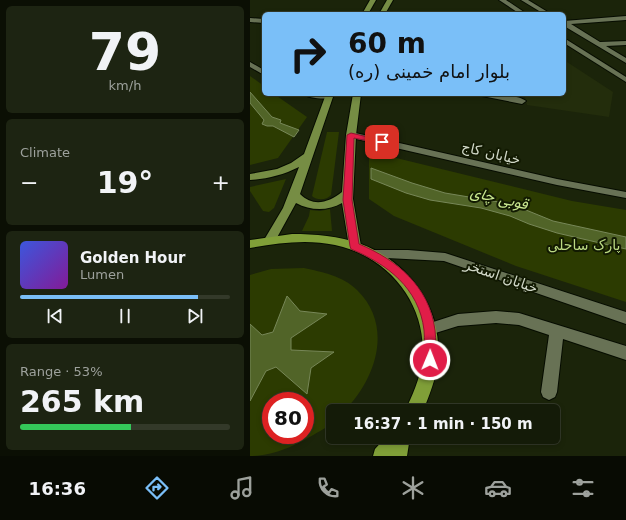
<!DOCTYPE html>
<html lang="en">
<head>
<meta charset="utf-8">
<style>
	body { margin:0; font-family:"DejaVu Sans",Vazirmatn,sans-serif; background:#1d2412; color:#f1f3f6; height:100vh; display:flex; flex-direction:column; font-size:15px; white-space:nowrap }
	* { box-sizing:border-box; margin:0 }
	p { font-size:13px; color:#9da19c }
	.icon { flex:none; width:22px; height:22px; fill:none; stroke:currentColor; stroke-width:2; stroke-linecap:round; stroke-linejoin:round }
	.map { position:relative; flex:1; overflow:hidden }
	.side { display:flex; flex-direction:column; gap:6px; padding:6px; background:#0b0f04; width:250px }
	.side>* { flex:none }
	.hud { position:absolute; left:12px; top:12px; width:304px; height:84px; border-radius:6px; box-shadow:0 2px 6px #0003,0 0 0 1px #333929; background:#7abff8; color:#111; overflow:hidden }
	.speed { position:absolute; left:12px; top:392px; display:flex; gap:8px; font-size:20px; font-weight:700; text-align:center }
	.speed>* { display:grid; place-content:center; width:52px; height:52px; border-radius:50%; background:#141b08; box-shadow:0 2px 6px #0003,0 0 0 1px #333929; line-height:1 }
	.speed .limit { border:6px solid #d22; background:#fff; color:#111 }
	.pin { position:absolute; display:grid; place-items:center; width:34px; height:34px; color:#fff; margin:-17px; border-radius:8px; box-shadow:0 2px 6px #0006 }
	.me { position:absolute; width:44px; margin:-22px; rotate:1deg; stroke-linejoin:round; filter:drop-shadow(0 0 3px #0008) }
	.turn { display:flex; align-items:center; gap:14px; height:84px; padding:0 20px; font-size:18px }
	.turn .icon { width:52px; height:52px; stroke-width:2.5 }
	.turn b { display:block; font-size:28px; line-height:34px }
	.big { font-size:30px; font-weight:600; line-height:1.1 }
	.side .tile { flex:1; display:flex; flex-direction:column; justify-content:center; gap:6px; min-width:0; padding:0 14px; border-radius:6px; background:#1d2412 }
	.side .dial { align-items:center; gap:0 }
	.dial b { font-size:52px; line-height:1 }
	.song { display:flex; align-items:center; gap:12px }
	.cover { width:48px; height:48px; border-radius:6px; background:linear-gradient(135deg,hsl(230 70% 55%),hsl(290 70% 35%)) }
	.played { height:4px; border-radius:2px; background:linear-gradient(90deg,#7abff8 85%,#333929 85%) }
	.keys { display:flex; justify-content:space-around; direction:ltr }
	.heat { display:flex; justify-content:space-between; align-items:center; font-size:22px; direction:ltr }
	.charge { height:6px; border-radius:3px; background:linear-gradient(90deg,#34c759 53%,#333929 0) }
	.trip { position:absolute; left:76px; top:404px; width:234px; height:40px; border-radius:6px; background:#141b08; box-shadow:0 2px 6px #0003,0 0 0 1px #333929; font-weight:600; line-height:40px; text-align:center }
	.tabs { display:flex; height:64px; justify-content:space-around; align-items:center; background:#080b03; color:#9da19c }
	.tabs .icon { width:28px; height:28px }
	.tabs .active { color:#7abff8 }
	.tabs b { font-size:18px; color:#f1f3f6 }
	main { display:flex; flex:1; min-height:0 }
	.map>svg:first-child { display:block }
	.built { fill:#232d0c }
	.green { fill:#2c3b01; fill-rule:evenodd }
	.water { fill:#516428; stroke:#778758 }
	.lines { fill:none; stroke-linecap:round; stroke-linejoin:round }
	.minor-casing { stroke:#060c00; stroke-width:2 }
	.major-casing { stroke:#060c00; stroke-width:2 }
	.highway-casing { stroke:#060c00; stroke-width:2 }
	.minor { fill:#687255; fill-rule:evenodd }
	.major { fill:#768d44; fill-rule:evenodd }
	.highway { fill:#809f38; fill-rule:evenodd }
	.route { fill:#e11d48; stroke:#92132f }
	.labels { text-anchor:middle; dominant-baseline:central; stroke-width:4; stroke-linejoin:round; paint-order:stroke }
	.street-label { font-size:14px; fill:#d1d8c8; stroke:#121a02 }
	.park-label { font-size:14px; fill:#bcda83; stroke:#121a02 }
	.water-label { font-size:15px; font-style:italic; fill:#c9e78f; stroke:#121a02 }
</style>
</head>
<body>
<main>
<section class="side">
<div class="tile dial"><b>79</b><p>km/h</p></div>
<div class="tile"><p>Climate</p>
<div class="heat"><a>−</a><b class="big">19°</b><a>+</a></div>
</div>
<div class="tile">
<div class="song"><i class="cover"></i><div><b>Golden Hour</b><p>Lumen</p></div></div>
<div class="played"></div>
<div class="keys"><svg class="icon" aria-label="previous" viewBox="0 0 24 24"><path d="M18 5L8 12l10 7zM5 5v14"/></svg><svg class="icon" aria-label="pause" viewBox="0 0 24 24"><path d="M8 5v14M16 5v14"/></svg><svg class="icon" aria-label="next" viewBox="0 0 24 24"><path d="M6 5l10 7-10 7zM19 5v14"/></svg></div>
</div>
<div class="tile"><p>Range · 53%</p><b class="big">265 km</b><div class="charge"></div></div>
</section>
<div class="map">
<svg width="376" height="456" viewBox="0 0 376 456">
	<rect width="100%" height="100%" fill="#1b240a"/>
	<!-- built -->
	<path class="built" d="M314,60l49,32 -4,25 -82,-12 -2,-8 -20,-3h59z"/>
	<!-- green -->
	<g class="green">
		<path d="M0,76l14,10v8h10l33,23 -29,41 -28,7z"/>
		<path d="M77,132h12l-8,63c-4,5 -14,6 -19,1z"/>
		<path d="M119,152l10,4 5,-1 188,46 54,9v92l-110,-36 -122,-50 -25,-17z"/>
		<path d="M36,179l-12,29 -5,4 -6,-1 -13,-20v-4z"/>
		<path d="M80,209l2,22h-30l7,-15 1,-6 10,1z"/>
		<path d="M54,268c18,4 39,8 53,22 37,36 19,89 -13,121h-11v11l-3,3c-25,15 -50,31 -80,31v-181l21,-6zM21,401h34v34h-34z"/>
	</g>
	<!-- water -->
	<g class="water">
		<path d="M0,92l22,25 9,3 -1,3 19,7 -5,7 -21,-11h-6l-5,-2 2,-4 -14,-17z"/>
		<path d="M121,168l41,15 33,10 54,9 27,8 27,11 73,16v12l-69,-16 -28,-9 -19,-8 -29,-8 -51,-8 -24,-7 -35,-14z"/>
		<path d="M37,296l13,15 27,3 -36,24v12l43,2 -23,16 -4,26 -31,-27 -10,4 -16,30v-77l12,11 11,-3z"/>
	</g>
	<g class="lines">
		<defs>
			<g id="minor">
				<path d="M249,0h7l21,14h-7z"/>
				<path d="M271,0h7l23,14h-7z"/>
				<path d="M376,16v4l-55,4 29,18 26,-1v4l-20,1 20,12v5l-62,-37v-5z"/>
				<path d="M0,18l14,1v4l-14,-1z"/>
				<path d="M314,38l62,39v5l-62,-39z"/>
				<path d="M0,62l14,8v5l-14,-8z"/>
				<path d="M53,94h29l2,2c-5,5 -26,2 -31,-2z"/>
				<path d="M228,94c11,0 40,0 48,7l-4,3 -40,-8z"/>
				<path d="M101,132l206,47 69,13v6l-69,-13 -209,-48 -2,-2z"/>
				<path d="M123,250h35l37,3 181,59v12l-182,-63 -76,-4 -1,-3 1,-3z"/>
				<path d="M246,311l23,2 107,33v14l-63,-21 -6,53 -2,5 -6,3 -6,-3 -2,-5 8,-57 -30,-10 -23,-2 -38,3 -29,9 -5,-2 -2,-4 2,-4 34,-11z"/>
			</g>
			<g id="major">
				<path d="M120,0h6l-8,14h-6z"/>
				<path d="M137,0h6l-8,14h-6z"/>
				<path d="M76,94h8l-34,100c13,13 28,9 42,-2l4,-57 7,-41h8l-5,41 -3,64 8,47 -2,3 -4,1 -4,-1 -2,-3 -7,-43c-14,8 -31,8 -46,0l-22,40 -4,1 -4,-1 -2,-3 19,-32 16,-41c-16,8 -32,12 -49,13v-6l27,-5 14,-6 13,-9z"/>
			</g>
			<g id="highway">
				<path d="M42,234c23,0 47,2 69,10 48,18 82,65 77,118 -2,17 -9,34 -15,49h-18c7,-15 15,-32 17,-49 7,-56 -33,-106 -87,-117 -28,-6 -57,-2 -85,3v-8z"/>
				<path d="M136,437h24l-3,19h-34l2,-7z"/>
			</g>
		</defs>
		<!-- minor casing -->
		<use href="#minor" class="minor-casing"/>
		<!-- major casing -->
		<use href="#major" class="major-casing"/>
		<!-- highway casing -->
		<use href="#highway" class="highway-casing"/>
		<!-- minor -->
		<use href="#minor" class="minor"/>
		<!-- major -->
		<use href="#major" class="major"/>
		<!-- highway -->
		<use href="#highway" class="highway"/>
	</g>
	<!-- route -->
	<path class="route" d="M101,133l34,8 1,1 -4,2 -28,-6 -2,62 7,44c38,16 70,42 76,86 1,10 1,20 1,30l-2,4 -4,2 -4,-2 -2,-4c0,-10 1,-20 0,-30 -5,-42 -37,-66 -73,-81l-1,-3 -7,-46 4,-65z"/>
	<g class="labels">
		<!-- street labels -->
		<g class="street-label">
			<text transform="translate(241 153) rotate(13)">خیابان کاج</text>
			<text transform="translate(251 276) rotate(19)">خیابان استخر</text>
		</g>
		<!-- park labels -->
		<g class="park-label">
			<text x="334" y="245">پارک ساحلی</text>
		</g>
		<!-- water labels -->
		<g class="water-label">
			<text transform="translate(249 198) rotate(13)">قوبی چای</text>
		</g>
	</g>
</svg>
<div class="speed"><div class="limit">80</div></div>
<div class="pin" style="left:132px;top:142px;background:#d93025"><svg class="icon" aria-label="arrive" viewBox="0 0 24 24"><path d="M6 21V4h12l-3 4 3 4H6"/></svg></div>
<svg class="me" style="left:180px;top:360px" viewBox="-20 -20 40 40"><circle r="17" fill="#e11d48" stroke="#fff" stroke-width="3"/><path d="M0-11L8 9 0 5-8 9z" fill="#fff"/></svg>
<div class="trip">16:37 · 1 min · 150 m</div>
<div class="hud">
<div class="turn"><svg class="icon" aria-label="right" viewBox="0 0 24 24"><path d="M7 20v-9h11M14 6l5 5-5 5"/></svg><div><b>60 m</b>بلوار امام خمینی (ره)</div></div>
</div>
</div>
</main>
<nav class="tabs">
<b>16:36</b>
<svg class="icon active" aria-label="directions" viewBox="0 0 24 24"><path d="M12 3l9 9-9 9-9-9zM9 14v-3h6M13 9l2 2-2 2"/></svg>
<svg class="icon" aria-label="music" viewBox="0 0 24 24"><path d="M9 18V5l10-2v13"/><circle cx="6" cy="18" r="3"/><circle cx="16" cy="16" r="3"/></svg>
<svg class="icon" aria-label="phone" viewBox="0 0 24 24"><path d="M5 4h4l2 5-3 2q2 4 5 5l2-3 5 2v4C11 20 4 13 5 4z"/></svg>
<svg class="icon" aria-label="climate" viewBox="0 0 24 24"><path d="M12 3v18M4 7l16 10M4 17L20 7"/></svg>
<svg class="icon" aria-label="car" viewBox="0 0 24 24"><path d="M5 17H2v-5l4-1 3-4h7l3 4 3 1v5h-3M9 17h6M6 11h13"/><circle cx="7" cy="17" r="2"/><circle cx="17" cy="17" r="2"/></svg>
<svg class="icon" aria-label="filters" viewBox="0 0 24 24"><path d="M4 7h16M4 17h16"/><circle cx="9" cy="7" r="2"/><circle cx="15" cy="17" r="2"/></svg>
</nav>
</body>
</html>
